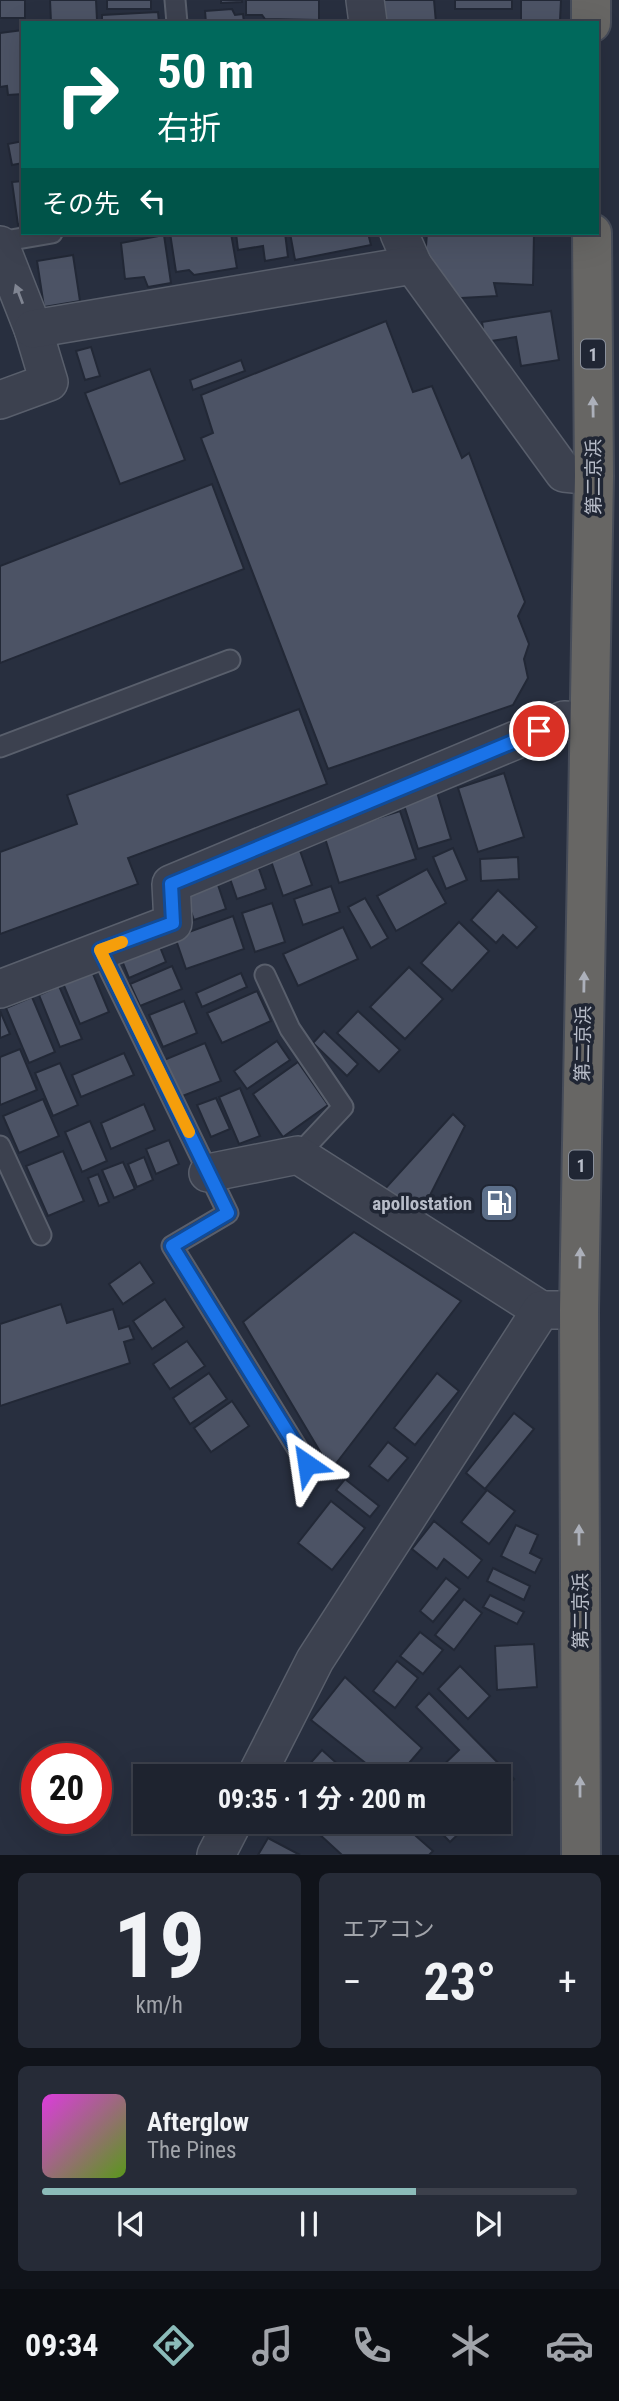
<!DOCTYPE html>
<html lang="ja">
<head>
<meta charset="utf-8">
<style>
	body { margin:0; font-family:"Roboto Condensed","Noto Sans JP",sans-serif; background:#262b37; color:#f1f3f6; height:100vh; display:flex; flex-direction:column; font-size:26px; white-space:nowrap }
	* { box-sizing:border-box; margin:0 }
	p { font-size:23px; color:#a1a4aa }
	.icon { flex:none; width:38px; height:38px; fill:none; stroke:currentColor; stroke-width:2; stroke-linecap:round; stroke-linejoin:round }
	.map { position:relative; height:1855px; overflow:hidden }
	.details { display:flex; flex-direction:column; gap:18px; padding:18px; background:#10131a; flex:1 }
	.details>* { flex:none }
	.guide { position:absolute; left:21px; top:21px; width:578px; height:214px; border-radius:0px; box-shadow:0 7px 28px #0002,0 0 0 2px #3c404b; background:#00695c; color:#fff; overflow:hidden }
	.speed { position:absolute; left:21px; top:1743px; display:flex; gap:14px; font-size:35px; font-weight:700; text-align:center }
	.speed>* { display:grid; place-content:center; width:91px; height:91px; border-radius:50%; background:#1e232f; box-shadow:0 7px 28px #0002,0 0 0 2px #3c404b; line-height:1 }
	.speed .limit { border:10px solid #d22; background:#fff; color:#111 }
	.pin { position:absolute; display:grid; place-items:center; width:60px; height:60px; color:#fff; margin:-30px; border:4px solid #fff; border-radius:50%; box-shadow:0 2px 7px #0007 }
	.me { position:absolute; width:77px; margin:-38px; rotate:328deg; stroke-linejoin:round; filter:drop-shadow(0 0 5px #0008) }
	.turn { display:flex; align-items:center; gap:24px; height:147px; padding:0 21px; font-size:32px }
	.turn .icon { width:91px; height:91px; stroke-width:2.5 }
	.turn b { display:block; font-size:49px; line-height:60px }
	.then { display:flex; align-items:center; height:66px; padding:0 21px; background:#0003; gap:14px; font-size:26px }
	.big { font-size:52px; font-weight:700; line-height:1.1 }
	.details .card { flex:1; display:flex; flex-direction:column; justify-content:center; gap:10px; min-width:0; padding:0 24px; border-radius:10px; background:#262b37 }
	.details .dial { align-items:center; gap:0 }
	.dial b { font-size:91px; line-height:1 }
	.song { display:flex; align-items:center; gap:21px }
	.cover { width:84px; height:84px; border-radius:10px; background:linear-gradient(135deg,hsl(300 70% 55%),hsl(90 70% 35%)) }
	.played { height:7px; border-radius:4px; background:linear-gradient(90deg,#8bbbb9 70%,#3c404b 70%) }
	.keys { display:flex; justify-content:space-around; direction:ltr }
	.heat { display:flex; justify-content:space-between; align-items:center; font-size:38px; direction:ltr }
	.details .tiles { flex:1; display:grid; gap:18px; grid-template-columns:1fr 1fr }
	.card:last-child { grid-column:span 2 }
	.trip { position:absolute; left:133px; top:1764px; width:378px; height:70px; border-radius:0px; background:#1e232f; box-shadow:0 7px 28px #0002,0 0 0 2px #3c404b; font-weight:700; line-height:70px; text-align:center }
	.tab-bar { display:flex; height:112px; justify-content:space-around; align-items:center; background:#0c0e13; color:#a1a4aa }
	.tab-bar .icon { width:49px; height:49px }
	.tab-bar .selected { color:#8bbbb9 }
	.tab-bar b { font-size:32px; color:#f1f3f6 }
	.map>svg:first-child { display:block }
	.building { fill:#4c5365; stroke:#222836; stroke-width:2 }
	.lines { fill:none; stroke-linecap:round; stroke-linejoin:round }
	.service-casing { stroke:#595f6c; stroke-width:23 }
	.minor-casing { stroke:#595f6c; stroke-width:40 }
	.trunk-casing { stroke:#464c59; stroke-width:42 }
	.service { stroke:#3c414f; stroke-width:19 }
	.minor { stroke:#3c414f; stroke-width:37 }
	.trunk { stroke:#676664; stroke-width:38 }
	.oneway { fill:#808592 }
	.oneway2 { fill:#acb0ba }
	.route-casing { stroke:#114b97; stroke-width:18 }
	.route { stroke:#1a73e8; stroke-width:12 }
	.slow { stroke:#f59e0b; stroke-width:12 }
	.labels { text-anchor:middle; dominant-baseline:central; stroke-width:7; stroke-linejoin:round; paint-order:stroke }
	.shield { fill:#202634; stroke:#8a909c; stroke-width:2 }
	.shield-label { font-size:18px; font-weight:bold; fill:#b8bdc9 }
	.street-label { font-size:19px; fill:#b8bdc9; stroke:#202634 }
	.poi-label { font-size:19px; font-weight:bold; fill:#b8bdc9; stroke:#202634; text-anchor:end }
</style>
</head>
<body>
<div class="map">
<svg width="619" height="1855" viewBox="0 0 619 1855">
	<rect width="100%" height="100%" fill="#282f3f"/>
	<!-- building -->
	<g class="building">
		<rect x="0" y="0" width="25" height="18"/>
		<path d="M50,0h46l1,20 -46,2z"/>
		<rect x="107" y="0" width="44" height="9"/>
		<path d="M221,0h21v2l-21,1z"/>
		<path d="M246,0h73v20l-54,-1 -3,-4h-16z"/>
		<path d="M378,0h56l2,23h-56z"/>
		<rect x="455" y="0" width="57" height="9"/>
		<path d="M521,0h40l-1,21 -39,-1z"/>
		<path d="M232,9l3,6 8,-1 1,9h-38l-1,-12z"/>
		<path d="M158,12l1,11h-57v-8z"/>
		<path d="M23,30v64l-15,1 -1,-9 -7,1v-54z"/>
		<path d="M23,141v22l-11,2 -4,-21z"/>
		<path d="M23,181v43l-5,1 -6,-43z"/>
		<path d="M170,233h61l6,35 -43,7 -5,-5 -13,2z"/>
		<path d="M236,233h49l3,24 -23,4 -2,-15 -25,4z"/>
		<path d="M290,233h78l3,12 -76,15z"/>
		<path d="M427,233h107l-1,52 -39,-2 3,13 -36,2 -15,-9 -21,-30z"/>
		<path d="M164,235l7,48 -23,4 -4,-10 -19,2 -4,-36z"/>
		<path d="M73,255l7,46 -36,6 -7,-46z"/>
		<path d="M551,311l8,49 -38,6 -5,-29 -31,5 -3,-20z"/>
		<path d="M386,321l27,71 19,-6 30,72 7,-5 56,149 -7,14 11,28 -5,15 4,19 -15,27 -185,64 -127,-331 12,-5 -12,-38z"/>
		<path d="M91,347l9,29 -15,4 -9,-29z"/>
		<path d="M241,360l4,11 -52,19 -3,-10z"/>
		<path d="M150,369l35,91 -65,24 -35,-91z"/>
		<path d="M212,484l32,85 -244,94v-97z"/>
		<path d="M299,709l28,75 -199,74 10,26 -138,50v-82l77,-28 -10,-29z"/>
		<path d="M504,773l20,64 -46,15 -20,-64z"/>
		<path d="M437,792l14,47 -33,10 -15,-47z"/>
		<path d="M400,811l16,48 -77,24 -15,-48z"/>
		<path d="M299,848l13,37 -29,11 -13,-38z"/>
		<path d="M453,848l14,32 -21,9 -13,-32z"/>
		<path d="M255,857l11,32 -29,10 -11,-32z"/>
		<path d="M518,857l1,22 -38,2 -1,-22z"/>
		<path d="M427,869l19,34 -50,28 -19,-35z"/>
		<path d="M214,873l12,36 -32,11 -13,-36z"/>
		<path d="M331,886l9,26 -37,13 -9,-26z"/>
		<path d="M498,890l39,37 -20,21 -14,-13 -7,8 -25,-23z"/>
		<path d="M365,898l23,40 -17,10 -23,-41z"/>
		<path d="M272,903l13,39 -30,10 -13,-39z"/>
		<path d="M233,916l11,33 -58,20 -11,-32z"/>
		<path d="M459,922l30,29 -37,40 -31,-28z"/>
		<path d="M343,927l15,32 -60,27 -15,-32z"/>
		<path d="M158,942l8,20 -37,16 -8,-20z"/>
		<path d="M172,966l10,23 -42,17 -10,-22z"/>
		<path d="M409,967l34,32 -38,40 -35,-32z"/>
		<path d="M91,969l18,43 -29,12 -18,-43z"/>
		<path d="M241,973l6,14 -45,20 -6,-14z"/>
		<path d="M59,986l23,53 -22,8 -21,-52z"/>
		<path d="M257,991l14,30 -49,22 -15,-30z"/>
		<path d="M32,997l23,55 -26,11 -23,-55z"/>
		<path d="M184,1001l13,32 -34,14 -14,-32z"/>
		<path d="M0,1011l10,23 -10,4z"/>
		<path d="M358,1011l42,39 -21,22 -42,-39z"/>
		<path d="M324,1031l34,33 -11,12 -34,-33z"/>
		<path d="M277,1041l13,19 -43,29 -13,-18z"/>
		<path d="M205,1043l16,38 -41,16 -16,-37z"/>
		<path d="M20,1049l17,41 -37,15v-48z"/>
		<path d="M124,1053l10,22 -53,22 -9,-22z"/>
		<path d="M298,1062l30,43 -45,32 -30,-43z"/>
		<path d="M60,1063l18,42 -25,11 -18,-43z"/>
		<path d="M240,1088l20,48 -21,8 -20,-47z"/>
		<path d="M216,1098l14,31 -19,8 -14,-32z"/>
		<path d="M43,1099l16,37 -40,17 -16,-37z"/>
		<path d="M144,1104l11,26 -44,19 -10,-26z"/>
		<path d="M453,1114l12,12 -45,89 -37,-24z"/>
		<path d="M90,1121l17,40 -25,11 -17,-40z"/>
		<path d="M169,1140l10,24 -23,10 -10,-25z"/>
		<path d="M63,1151l21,50 -36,15 -22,-50z"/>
		<path d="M144,1157l9,23 -16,7 -9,-23z"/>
		<path d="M123,1162l12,27 -21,9 -12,-28z"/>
		<path d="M98,1174l11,28 -10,4 -11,-28z"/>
		<path d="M354,1232l107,69 -130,169 -88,-148z"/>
		<path d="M140,1262l14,21 -31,21 -14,-20z"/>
		<path d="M165,1299l19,28 -32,22 -19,-28z"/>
		<path d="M61,1304l6,19 46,-14 6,20 10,-3 5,13 -10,3 6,21 -130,43v-82z"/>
		<path d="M187,1341l18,25 -35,23 -17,-25z"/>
		<path d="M209,1373l18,26 -37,25 -17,-26z"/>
		<path d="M437,1373l22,18 -44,54 -21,-17z"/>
		<path d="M232,1401l17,25 -38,26 -17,-24z"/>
		<path d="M514,1413l20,16 -49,60 -19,-16z"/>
		<path d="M388,1442l20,16 -20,23 -19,-15z"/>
		<path d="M345,1479l34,27 -9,11 -34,-27z"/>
		<path d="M487,1490l28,21 -26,33 -28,-22z"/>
		<path d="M331,1501l34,27 -33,42 -34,-27z"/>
		<path d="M434,1521l48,39 -14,18 -24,-19 -7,10 -25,-20z"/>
		<path d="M516,1525l22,10 -8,18 12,6 -7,14 -34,-17z"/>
		<path d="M493,1568l37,18 -6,14 -37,-19z"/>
		<path d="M446,1578l14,11 -27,33 -13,-11z"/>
		<path d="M490,1595l34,17 -7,12 -34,-17z"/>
		<path d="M464,1599l18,14 -28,37 -19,-15z"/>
		<path d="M420,1632l23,18 -20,24 -23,-18z"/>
		<path d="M534,1644l3,43 -40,3 -2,-44z"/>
		<path d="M397,1661l21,17 -23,30 -22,-17z"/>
		<path d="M460,1666l30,30 -22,23 -30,-30z"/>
		<path d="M345,1677l77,71 -24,28h-16l-71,-56z"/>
		<path d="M429,1693l85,86 -15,15v-18h-67l27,-26 -43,-43z"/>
		<path d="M322,1750l29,26h-52z"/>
		<path d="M306,1822h94l33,29 -4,4h-87z"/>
		<path d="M431,1822h40l-21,20z"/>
		<path d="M268,1838l32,17h-42z"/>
	</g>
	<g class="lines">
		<defs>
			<g id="service">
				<path d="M175,0l2,23"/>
				<path d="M0,242l52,-9"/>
				<path d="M0,747l230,-87"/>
				<path d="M100,950l128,263 -56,33 135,218"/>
				<path d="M265,975l25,54 53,78 -45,48"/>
				<path d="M0,1146l41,89"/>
			</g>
			<g id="minor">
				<path d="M365,0l3,23"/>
				<path d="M399,233l14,32"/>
				<path d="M0,245l33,84 16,53 -49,18"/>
				<path d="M33,329l380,-64 151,208 30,3"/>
				<path d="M0,989l173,-66 -2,-39 393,-164 24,1"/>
				<path d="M208,1173l90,-18 243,155"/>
				<path d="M256,1776l59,-116 226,-350h38"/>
				<path d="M216,1855l17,-33"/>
			</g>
			<g id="trunk">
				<path d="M591,0v23"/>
				<path d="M581,1855l-2,-545 15,-834 -2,-243"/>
			</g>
		</defs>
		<!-- service casing -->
		<use href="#service" class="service-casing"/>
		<!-- minor casing -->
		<use href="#minor" class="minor-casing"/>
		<!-- trunk casing -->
		<use href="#trunk" class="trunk-casing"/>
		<!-- service -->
		<use href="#service" class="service"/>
		<!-- minor -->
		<use href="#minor" class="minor"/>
		<!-- trunk -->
		<use href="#trunk" class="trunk"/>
	</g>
	<!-- one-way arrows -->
	<defs><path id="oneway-solid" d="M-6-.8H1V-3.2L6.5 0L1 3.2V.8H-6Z" transform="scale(1.75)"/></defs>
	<use class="oneway" href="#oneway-solid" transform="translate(19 294) rotate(-111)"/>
	<g class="oneway2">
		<use href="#oneway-solid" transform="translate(593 407) rotate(-91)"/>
		<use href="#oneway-solid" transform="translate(584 982) rotate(-89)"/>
		<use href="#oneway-solid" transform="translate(580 1258) rotate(-89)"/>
		<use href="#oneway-solid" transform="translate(579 1535) rotate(-90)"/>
		<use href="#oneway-solid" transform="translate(580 1787) rotate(-90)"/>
	</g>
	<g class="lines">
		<defs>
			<path id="route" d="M307,1464l-135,-218 56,-33 -128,-263 73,-27 -2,-39 368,-153"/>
		</defs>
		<!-- route casing -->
		<use href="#route" class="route-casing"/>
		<!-- route -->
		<use href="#route" class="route"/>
		<!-- slow -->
		<path class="slow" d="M122,942l-22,8 89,182"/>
	</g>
	<!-- icons -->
	<defs>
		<symbol id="fuel-square" viewBox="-11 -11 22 22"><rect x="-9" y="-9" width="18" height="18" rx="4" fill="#5c6f8a" stroke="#202634"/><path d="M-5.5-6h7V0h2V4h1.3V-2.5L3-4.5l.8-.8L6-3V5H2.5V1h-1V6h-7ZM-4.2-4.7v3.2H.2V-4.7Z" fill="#fff"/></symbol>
	</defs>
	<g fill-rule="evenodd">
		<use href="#fuel-square" x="477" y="1181" width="44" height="44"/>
	</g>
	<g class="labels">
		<!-- shield labels -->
		<g class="shield">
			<rect x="581" y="339.5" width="24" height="29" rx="5"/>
			<rect x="569" y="1150.5" width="24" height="29" rx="5"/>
		</g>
		<g class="shield-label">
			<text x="593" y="354">1</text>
			<text x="581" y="1165">1</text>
		</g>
		<!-- street labels -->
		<g class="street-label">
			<text transform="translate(593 477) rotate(-90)">第二京浜</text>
			<text transform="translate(583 1044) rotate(-89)">第二京浜</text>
			<text transform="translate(580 1611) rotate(-90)">第二京浜</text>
		</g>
		<!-- poi labels -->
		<g class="poi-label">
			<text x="472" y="1203">apollostation</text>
		</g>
	</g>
</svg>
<div class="speed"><div class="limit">20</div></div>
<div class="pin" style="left:539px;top:731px;background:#d93025"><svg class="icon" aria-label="arrive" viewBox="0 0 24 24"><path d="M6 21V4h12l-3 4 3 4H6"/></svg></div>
<svg class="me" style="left:307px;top:1464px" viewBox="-20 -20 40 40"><path d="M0-17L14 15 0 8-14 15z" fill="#1a73e8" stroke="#fff" stroke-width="4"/></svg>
<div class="trip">09:35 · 1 分 · 200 m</div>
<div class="guide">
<div class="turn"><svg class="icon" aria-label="right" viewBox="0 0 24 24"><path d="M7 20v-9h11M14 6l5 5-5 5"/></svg><div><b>50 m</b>右折</div></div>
<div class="then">その先<svg class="icon" aria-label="left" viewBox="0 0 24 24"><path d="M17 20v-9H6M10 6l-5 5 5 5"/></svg></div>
</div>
</div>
<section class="details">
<div class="tiles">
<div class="card dial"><b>19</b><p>km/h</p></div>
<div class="card"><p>エアコン</p>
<div class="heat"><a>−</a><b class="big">23°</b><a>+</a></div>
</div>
<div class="card">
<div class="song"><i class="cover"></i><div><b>Afterglow</b><p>The Pines</p></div></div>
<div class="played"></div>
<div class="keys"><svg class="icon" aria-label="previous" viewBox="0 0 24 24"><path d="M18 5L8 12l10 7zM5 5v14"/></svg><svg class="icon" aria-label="pause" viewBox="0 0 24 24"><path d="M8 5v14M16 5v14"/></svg><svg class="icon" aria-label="next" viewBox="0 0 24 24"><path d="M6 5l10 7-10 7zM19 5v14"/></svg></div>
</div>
</div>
</section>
<nav class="tab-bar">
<b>09:34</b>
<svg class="icon selected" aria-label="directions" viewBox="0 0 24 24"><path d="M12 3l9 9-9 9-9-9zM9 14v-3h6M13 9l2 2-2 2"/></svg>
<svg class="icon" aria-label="music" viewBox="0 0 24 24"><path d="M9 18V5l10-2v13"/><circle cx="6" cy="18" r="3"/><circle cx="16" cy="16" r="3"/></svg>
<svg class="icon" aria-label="phone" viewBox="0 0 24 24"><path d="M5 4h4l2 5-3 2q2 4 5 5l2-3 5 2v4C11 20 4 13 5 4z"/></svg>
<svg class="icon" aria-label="climate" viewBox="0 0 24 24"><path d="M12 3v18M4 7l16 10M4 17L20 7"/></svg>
<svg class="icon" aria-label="car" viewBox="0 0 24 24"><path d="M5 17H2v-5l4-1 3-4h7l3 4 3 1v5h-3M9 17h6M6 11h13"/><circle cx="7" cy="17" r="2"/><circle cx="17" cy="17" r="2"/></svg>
</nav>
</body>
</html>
